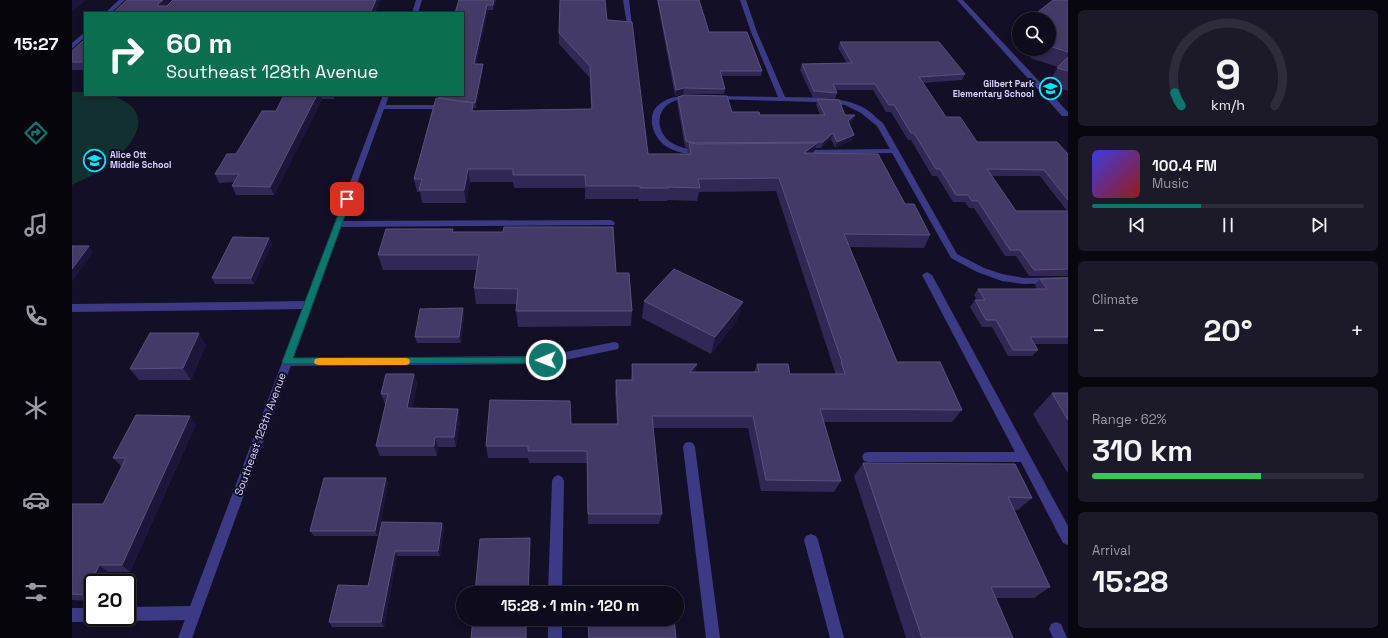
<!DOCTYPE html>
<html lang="en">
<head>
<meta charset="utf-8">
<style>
	body { margin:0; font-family:"Space Grotesk",sans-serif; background:#1c1929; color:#f1f3f6; height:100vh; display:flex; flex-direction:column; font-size:15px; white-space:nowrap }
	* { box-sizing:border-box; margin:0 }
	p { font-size:13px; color:#9b9ba3 }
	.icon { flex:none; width:22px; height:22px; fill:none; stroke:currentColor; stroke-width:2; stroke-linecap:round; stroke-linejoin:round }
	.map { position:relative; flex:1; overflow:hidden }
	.side { display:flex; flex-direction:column; gap:10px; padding:10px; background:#08060f; width:320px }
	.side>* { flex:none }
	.top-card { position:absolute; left:12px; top:12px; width:380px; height:84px; border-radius:0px; box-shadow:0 2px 6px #0003,0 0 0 1px #2e2b3b; background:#0b6e4f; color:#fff; overflow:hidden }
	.fabs { position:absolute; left:940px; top:12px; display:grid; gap:8px }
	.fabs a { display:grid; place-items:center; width:44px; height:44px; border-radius:50%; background:#0e0b1c; box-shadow:0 2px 6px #0003,0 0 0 1px #2e2b3b; font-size:20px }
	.speed { position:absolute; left:12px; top:574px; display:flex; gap:8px; font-size:20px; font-weight:700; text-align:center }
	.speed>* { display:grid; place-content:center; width:52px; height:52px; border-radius:50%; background:#0e0b1c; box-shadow:0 2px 6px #0003,0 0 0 1px #2e2b3b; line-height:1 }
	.speed .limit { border:2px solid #111; border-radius:6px; background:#fff; color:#111 }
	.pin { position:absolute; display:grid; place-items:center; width:34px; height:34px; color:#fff; margin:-17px; border-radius:8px; box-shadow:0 2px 6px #0006 }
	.me { position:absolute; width:44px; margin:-22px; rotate:269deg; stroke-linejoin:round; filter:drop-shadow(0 0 3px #0008) }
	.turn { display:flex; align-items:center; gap:14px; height:84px; padding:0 16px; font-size:18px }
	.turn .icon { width:52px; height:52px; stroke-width:2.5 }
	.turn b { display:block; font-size:28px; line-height:34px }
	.big { font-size:30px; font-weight:700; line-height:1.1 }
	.side .card { flex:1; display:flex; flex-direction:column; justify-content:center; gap:6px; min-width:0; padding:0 14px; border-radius:6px; background:#1c1929 }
	.side .dial { align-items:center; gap:0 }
	.dial svg { height:104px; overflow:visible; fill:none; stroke:#2e2b3b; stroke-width:7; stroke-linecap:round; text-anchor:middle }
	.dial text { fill:#f1f3f6; stroke:none }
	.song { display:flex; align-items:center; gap:12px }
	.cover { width:48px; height:48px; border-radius:6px; background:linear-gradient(135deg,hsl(240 70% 55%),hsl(0 70% 35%)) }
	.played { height:4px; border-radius:2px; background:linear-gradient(90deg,#0f766e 40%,#2e2b3b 40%) }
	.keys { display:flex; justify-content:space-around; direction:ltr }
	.heat { display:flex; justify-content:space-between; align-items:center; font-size:22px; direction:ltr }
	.charge { height:6px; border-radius:3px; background:linear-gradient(90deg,#34c759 62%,#2e2b3b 0) }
	.trip { position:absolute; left:384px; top:586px; width:228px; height:40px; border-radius:20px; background:#0e0b1c; box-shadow:0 2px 6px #0003,0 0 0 1px #2e2b3b; font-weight:700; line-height:40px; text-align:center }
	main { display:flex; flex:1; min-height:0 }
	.dock { display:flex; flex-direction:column; width:72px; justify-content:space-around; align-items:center; background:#06040b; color:#9b9ba3 }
	.dock .icon { width:28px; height:28px }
	.dock .active { color:#0f766e }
	.dock b { font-size:18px; color:#f1f3f6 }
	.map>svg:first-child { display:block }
	.green { fill:#12302f }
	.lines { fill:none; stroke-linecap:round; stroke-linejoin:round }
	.service { fill:#3d3a85; fill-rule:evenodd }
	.minor { fill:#3d3a85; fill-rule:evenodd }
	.wall { fill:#312854; fill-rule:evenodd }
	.shaded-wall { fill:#1d163a }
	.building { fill:#433a66; stroke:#5a527e }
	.route { fill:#0f766e; stroke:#0a4d48 }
	.slow { fill:#f59e0b }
	.labels { text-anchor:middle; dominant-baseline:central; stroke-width:4; stroke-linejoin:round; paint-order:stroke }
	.far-poi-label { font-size:9px; font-weight:bold; fill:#d9d4ff; stroke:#130f26; text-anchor:end }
	.street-label { font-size:11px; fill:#d9d4ff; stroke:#130f26 }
</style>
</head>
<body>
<main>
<nav class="dock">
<b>15:27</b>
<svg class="icon active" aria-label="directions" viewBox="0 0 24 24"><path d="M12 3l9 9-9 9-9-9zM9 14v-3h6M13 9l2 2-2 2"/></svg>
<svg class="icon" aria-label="music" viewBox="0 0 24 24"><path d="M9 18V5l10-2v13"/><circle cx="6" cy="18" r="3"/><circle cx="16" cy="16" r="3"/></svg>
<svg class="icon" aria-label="phone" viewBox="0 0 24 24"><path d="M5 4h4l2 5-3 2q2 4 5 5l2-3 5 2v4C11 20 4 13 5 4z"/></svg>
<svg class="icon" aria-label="climate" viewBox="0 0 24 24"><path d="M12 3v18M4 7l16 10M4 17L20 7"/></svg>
<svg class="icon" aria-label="car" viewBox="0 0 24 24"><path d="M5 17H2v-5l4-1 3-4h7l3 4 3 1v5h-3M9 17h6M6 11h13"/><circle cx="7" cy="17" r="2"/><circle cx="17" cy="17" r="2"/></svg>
<svg class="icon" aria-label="filters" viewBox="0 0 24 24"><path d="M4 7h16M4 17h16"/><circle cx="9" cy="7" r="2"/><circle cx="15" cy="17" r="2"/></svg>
</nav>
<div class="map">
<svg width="996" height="638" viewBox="0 0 996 638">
	<rect width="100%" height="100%" fill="#130f26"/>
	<!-- green -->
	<path class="green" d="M0,92h13v3c7,0 15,-1 22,0 8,1 18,5 24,11 19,18 -3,42 -17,54 -12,11 -27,18 -42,25z"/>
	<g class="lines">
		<!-- service -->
		<g class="service">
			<path d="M47,0h6l-14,13h-6z"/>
			<path d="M551,0h6l3,26 -5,-1z"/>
			<path d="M668,0h6l11,32 28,65c26,1 57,-2 81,12 6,4 11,10 17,14l74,131 27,14 18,6 22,4 44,-1v6l-44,1 -22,-3 -25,-9 -26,-14 -59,-105 -92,1 -4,-2 4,-2 90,-1 -13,-23 -16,-13 -16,-8 -29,-3 -104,-3v-2l2,-1 64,1 -27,-65z"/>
			<path d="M885,0h6l105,112v4h-6z"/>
			<path d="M13,32v5l-13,12v-6z"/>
			<path d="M618,95l2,1v2c-5,2 -13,1 -18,3 -20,8 -18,32 -2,42 10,6 20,6 31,8v4h-3c-12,-1 -22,-2 -33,-8 -14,-9 -23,-33 -6,-44 9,-6 18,-7 29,-8z"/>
			<path d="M539,220l4,3 -1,2 -276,2 -4,-3 4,-3z"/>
			<path d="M855,272l5,3 136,251v19l-5,-2 -42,-81h-153l-4,-1 -2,-4 2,-4 4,-1h147l-93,-177z"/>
			<path d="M235,301l5,4 -5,4 -235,3v-8z"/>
			<path d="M542,342l4,1 1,3 -1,3 -72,15 -259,2 -4,-1 -1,-3 1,-3 4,-1 259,-2z"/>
			<path d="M617,442l4,1 2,4 25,191h-14l-23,-191 2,-4z"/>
			<path d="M486,475l4,2 2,4 -2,112h-14l4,-112 2,-4z"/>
			<path d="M739,534l5,2 2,4 26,98h-14l-26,-98 2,-4z"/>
			<path d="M122,606l5,2 2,5 -2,5 -5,2 -67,1 -6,-4h6v-10z"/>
			<path d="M0,608h21v9h6l-1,3 -5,2h-21z"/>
			<rect x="476" y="619" width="14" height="19"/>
			<path d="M984,622l5,2 6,14h-14l-4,-9 2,-5z"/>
		</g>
		<!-- minor -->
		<g class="minor">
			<path d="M344,0h6l-4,13h-6z"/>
			<path d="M311,95h6l-3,10h60l4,2 -4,2h-62l-192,529h-14z"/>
		</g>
	</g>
	<!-- wall -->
	<g class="wall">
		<path d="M387,0h37l-3,10h-5l-12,54 7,5 -7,39h-2v3l117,-2 -1,-31 -31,-34v-11l48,-13 41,134h39l1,-6 -3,-1 -8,-44 1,-6 54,15 28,3h60l-4,-10 1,-6 28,16h10l-2,6 -4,3 5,11 -3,6 -16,7 -4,-9 -10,9h-6l-2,5 92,51 25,31 -6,13 -75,-1 48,115 65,48 -10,12h-128l17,59 -7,11 -73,-1 -13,-63h-95l9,86 -3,10h-71l-1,-61h-58l-1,-5h-40l-2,-12 85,-22h46l-2,-31 1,-13h15v-4l1,-12h65l-2,8h59l3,-8 33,10h45v-2l-59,-181 -77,1 -2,9 -29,-1 -1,1h-28v-2h-54v-11h-71l-1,-6h-43l-4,21h-44l-2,-11h-3l-3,-13 25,-81 24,-3z"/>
		<path d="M585,0h42l10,32 53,39 -1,5h-39l3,13 -1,5h-41l-8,2z"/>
		<path d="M996,0v91l-20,-7 10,-17 -28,-9 5,-9h14v-30z"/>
		<path d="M947,32v9l-4,-2z"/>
		<path d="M13,39v31h-13v-19z"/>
		<path d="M768,42l125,32 -3,6 -39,3 23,34 31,25 91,12v122h-39l-13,-20h-11l-31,-48h-5l-4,-6h-12l-16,-26h-5l-21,-36h-3l-17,-28h-5l-13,-22h-38l2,3 -2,6 -22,-1 -13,-28 2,-6 45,-1 -9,-15zM919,176h49l27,35h-51z"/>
		<path d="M212,95h52l-2,4h-12l-48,96h-38l-4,-9 3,-4 -16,1 -4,-9 21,-20 40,-43z"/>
		<path d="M381,232l163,41 16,38 -1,15 -113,1 -2,-16 1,-7h-41l-2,-16 3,-18h-94l-5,-15z"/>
		<path d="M197,238l3,6 -18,40h-39l-3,-6z"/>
		<path d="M996,278v66h-34l4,6 -6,6h-24l-16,-29h-10l-12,-20 5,-7h2l-3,-5 4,-6h59l-2,-4 5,-6z"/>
		<path d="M572,301l94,18 -27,35 -69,-36z"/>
		<path d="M392,314l-3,29h-44l-2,-6z"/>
		<path d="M134,345l-15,35h-52l-9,-11z"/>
		<path d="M342,374l3,10 -5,25h46l2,11 -4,27h-18l-1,9h-57l-4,-10 10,-42h-1l-4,-10z"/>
		<path d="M980,393h16v79h-1l-34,-58z"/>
		<path d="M124,424l-66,148h-22l-5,11h-10v18l-21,-1v-96h31l19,-38h-1l-8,-8z"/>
		<path d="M791,463l169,35 -14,12h-4l36,77 -16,11h-38l17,40h-107l-52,-162z"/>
		<path d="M314,478l2,6 -10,52h-64l-4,-5z"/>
		<path d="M310,522l60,1 2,5 -4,28h-43l-13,71h-52l-3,-5 39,-36z"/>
		<path d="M516,619l88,19h-88z"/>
	</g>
	<!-- shaded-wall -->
	<g class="shaded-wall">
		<path d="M0,0h14l-14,12z"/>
		<path d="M91,0h10l-11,12 -4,-6v-2z"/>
		<path d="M304,0h5l-6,13h-5z"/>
		<path d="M422,0h2l-3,10v-5z"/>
		<path d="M415,5l1,5 -13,59 -1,-5z"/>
		<path d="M411,64v5l-7,39 -1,-5z"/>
		<path d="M612,88l-1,6 -8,2 1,-6z"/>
		<path d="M245,95h4l1,4 -48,96 -4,-8z"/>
		<path d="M261,95h3l-2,4z"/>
		<path d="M401,103l2,12 -3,-4z"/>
		<path d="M783,115l-2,6 -7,6 2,-6z"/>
		<path d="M761,133l-2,6 -10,9 2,-6z"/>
		<path d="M782,135l-3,6 -16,7 2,-6z"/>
		<path d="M745,143l-4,12 -9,-2z"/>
		<path d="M396,169l2,13 -4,21 -2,-13z"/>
		<path d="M197,238l3,6 -18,40 -3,-6z"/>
		<path d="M17,246l4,6 -21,30v-13z"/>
		<path d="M671,302l-5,17 -27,35 4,-17z"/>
		<path d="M391,308l1,6 -3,29 -2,-6z"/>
		<path d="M127,333l7,12 -15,35 -8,-12z"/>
		<path d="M625,364l-3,12 -4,-4z"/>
		<path d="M342,374l3,10 -7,35 -3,-11z"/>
		<path d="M386,409l2,11 -4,27 -2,-10z"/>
		<path d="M118,416l6,8 -66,148 -8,-7z"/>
		<path d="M363,437l3,10 -1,9 -3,-10z"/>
		<path d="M314,478l2,6 -10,52 -3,-5z"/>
		<path d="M370,523l2,5 -4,28 -2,-5z"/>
		<path d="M458,538l1,5 -2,50h-1z"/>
		<path d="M323,551l2,5 -13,71 -3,-5z"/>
		<path d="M27,565l9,7 -5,11h-10v16l-7,-4z"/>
		<path d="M454,619h1l-1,19z"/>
	</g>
	<!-- building -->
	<g class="building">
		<path d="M55,0h36l-5,4v2h9l6,-6h203l-6,13h-257z"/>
		<path d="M387,0h35l-1,5h-6l-13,59h9l-8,39 -36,-5v-3h24v-82h-8z"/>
		<path d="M488,0h45l2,20 25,2 16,132h43l-2,-12 7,2 121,-1 -13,10 74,1 27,50h9l16,31 -86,-1 53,128h43l22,48 -142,-1 21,72 -75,-1 -13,-64h-101l10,98h-74l-1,-63h-59v-5h-42l4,-46 80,1 1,23h47l-2,-44h17l-1,-16h65l-7,8h69l-2,-8h31l2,10h55l-4,-12h1l-63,-184 -81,1 2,9 -31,-1v1h-29v-2h-54l-1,-11h-72v-6h-45l-4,21h-45l3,-11h-8l22,-81 37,5 -1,8 120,-2 -2,-43 -31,-33z"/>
		<path d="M586,0h41l10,32h38l15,39h-42l5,18 -41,-1 -8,2z"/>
		<path d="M981,0h15v52l-19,-6v-13l1,-1h-1v-13h-20z"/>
		<path d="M13,39v23h-13v-11z"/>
		<path d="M768,42h99l26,32 -46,3 27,40h14l17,25h80l11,12v46l-24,-30 -57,-1 29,42h52v58l-34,1 -14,-20h-10l-32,-49h-6l-4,-6h-12l-16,-26h-4l-22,-36h-3l-17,-28h-5l-14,-21h-42l4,9 -23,-2 -12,-27 50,-1z"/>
		<path d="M996,57v14l-11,-3z"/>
		<path d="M212,95h33l-47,92 -38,-1 7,-12h-24l12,-20h9l26,-43h14z"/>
		<path d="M612,95l43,1 5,16h27l1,3h65l-8,-16 22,1 6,15h10l-7,6 6,14 -17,7 -4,-9 -10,9 -128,1 -9,-2 -8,-44z"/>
		<path d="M432,227h109l3,46h13l3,38h-116l2,-22 -44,-1 5,-33h-101l8,-26h67l-1,3h51z"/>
		<path d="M161,237l36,1 -18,40h-39z"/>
		<path d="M0,246h17l-17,23z"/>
		<path d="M602,269l69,33 -28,35 -71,-36z"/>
		<path d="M996,278v59h-38l8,13h-25l-17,-30h-10l-11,-20h10l-7,-11h69l-7,-10z"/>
		<path d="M391,308l-4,29h-44l5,-28z"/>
		<path d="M78,333h49l-16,35 -53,1z"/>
		<path d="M314,374h28l-7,34 51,1 -4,28h-19l-1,9h-58l12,-52h-7z"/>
		<path d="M980,393h16v27z"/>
		<path d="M64,415l54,1 -68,149h-23l-13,30 -14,-1v-90h31l23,-46h-13z"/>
		<path d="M791,463l152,1 17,34 -24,-1 42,90h-59l22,51h-91z"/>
		<path d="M252,478h62l-11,53h-65z"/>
		<path d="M310,522l60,1 -4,28h-43l-14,71h-52l9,-37 30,1z"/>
		<path d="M458,538l-2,55h-53l5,-54z"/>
		<path d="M401,619h53v19h-55z"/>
		<path d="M516,619h86l2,19h-87z"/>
	</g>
	<!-- route -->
	<path class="route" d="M275,196l4,3 -58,159 253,-1 4,1 1,2 -1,3 -267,1 -1,-2 62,-163z"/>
	<!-- slow -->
	<path class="slow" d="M247,358h87l3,1 1,3 -1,2 -3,1h-87l-4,-1 -1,-2 1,-3z"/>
	<!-- icons -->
	<defs>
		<symbol id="school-ring" viewBox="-11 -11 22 22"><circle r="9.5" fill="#130f26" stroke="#00e5ff" stroke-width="1.5"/><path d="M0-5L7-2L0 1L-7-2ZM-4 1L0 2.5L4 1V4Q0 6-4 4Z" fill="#00e5ff"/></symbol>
	</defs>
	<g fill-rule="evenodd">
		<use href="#school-ring" x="966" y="76" width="25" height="25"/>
		<use href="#school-ring" x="10" y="148" width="25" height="25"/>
	</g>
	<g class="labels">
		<!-- far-poi labels -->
		<g class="far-poi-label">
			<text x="962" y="84">Gilbert Park<tspan x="962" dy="10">Elementary School</tspan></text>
			<text x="38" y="155" text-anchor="start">Alice Ott<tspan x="38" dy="10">Middle School</tspan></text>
		</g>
		<!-- street labels -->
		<g class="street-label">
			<text transform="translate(188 434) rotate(-70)">Southeast 128th Avenue</text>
		</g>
	</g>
</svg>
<div class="fabs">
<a><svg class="icon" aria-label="search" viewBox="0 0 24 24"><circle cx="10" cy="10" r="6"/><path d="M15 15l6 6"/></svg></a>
</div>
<div class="speed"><div class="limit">20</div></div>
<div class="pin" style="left:275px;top:199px;background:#d93025"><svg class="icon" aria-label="arrive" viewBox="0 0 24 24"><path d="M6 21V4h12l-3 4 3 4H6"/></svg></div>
<svg class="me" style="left:474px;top:360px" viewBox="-20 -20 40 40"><circle r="17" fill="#0f766e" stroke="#fff" stroke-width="3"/><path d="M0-11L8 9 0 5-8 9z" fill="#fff"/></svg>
<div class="trip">15:28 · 1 min · 120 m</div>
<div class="top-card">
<div class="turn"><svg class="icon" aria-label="right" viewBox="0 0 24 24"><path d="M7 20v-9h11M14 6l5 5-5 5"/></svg><div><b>60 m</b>Southeast 128th Avenue</div></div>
</div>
</div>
<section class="side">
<div class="card dial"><svg viewBox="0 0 100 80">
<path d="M14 69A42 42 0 1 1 86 69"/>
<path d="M14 69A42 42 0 0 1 9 59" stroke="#0f766e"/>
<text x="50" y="56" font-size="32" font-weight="700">9</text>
<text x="50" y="72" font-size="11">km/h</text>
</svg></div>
<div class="card">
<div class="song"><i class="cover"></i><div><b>100.4 FM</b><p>Music</p></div></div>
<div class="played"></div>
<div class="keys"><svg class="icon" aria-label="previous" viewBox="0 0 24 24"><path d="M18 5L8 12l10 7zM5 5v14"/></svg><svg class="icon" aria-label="pause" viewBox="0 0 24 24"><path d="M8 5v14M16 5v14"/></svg><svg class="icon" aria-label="next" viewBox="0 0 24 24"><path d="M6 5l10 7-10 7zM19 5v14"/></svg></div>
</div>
<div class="card"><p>Climate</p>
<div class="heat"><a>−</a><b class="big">20°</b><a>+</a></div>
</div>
<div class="card"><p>Range · 62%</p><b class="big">310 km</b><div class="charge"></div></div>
<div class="card"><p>Arrival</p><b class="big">15:28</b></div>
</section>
</main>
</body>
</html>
